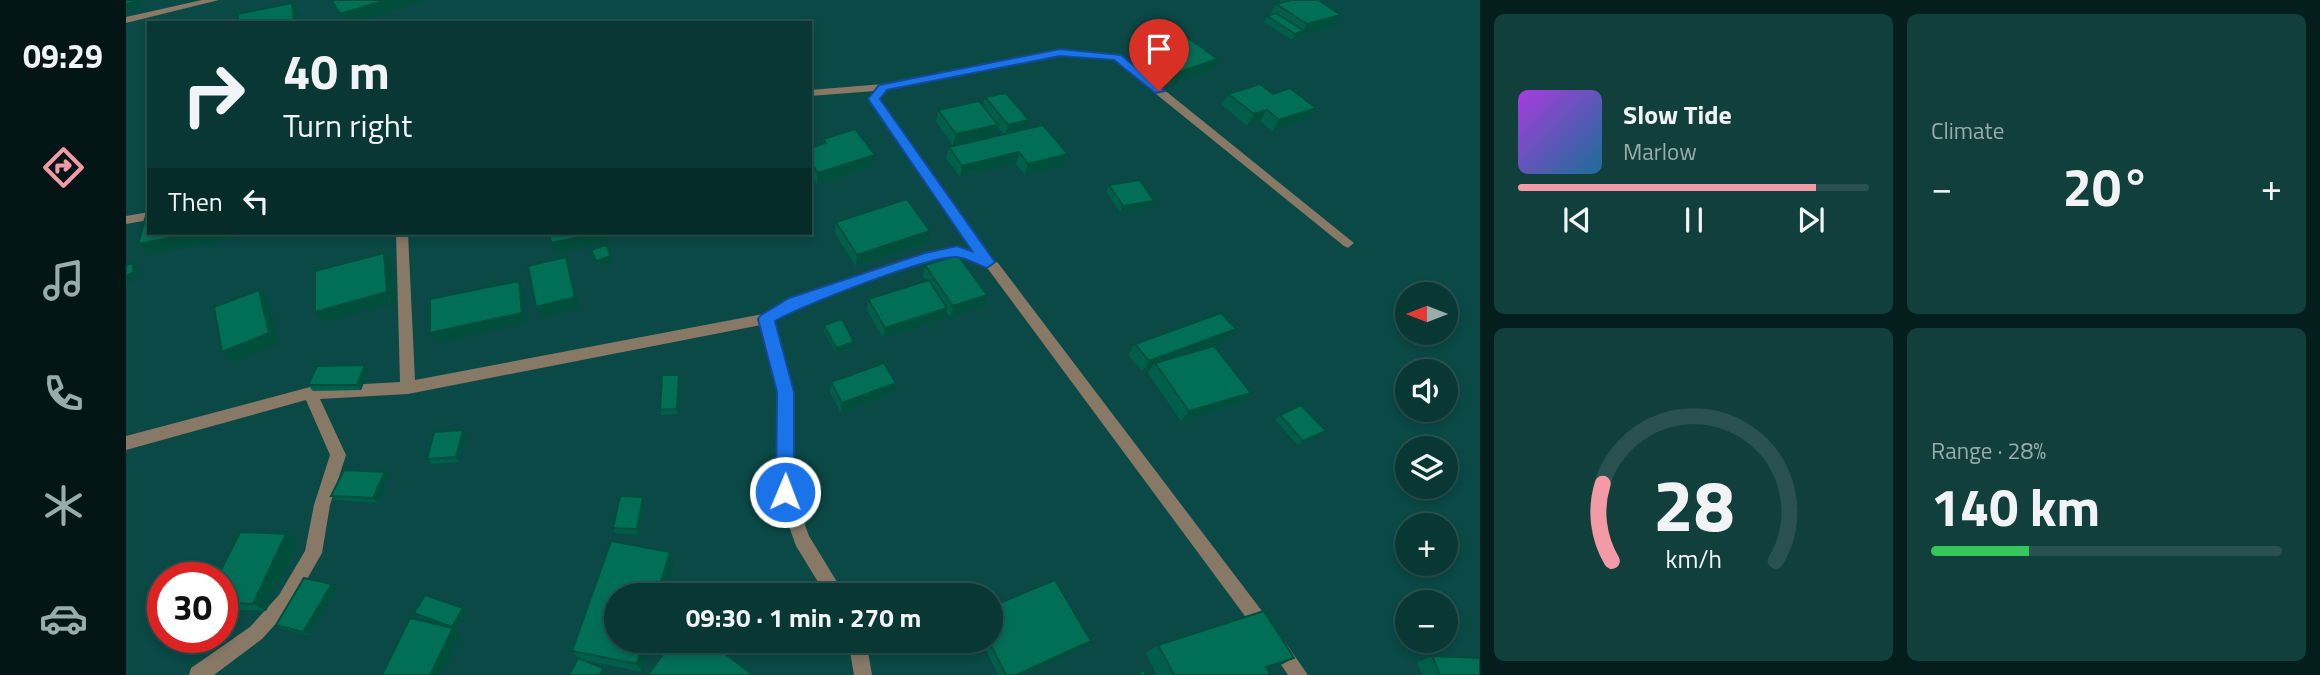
<!DOCTYPE html>
<html lang="en">
<head>
<meta charset="utf-8">
<style>
	body { margin:0; font-family:"Titillium Web",sans-serif; background:#113f3c; color:#f1f3f6; height:100vh; display:flex; flex-direction:column; font-size:26px; white-space:nowrap }
	* { box-sizing:border-box; margin:0 }
	p { font-size:23px; color:#98acac }
	.icon { flex:none; width:38px; height:38px; fill:none; stroke:currentColor; stroke-width:2; stroke-linecap:round; stroke-linejoin:round }
	.map { position:relative; flex:1; overflow:hidden }
	.side { display:flex; flex-direction:column; gap:14px; padding:14px; background:#041e1d; width:840px }
	.side>* { flex:none }
	.top-card { position:absolute; left:21px; top:21px; width:665px; height:214px; border-radius:0px; box-shadow:0 4px 10px #0003,0 0 0 2px #29514f; background:#083734; color:#f1f3f6; overflow:hidden }
	.needle { width:46px; rotate:270deg }
	.tools { position:absolute; left:1269px; top:282px; display:grid; gap:14px }
	.tools a { display:grid; place-items:center; width:63px; height:63px; border-radius:50%; background:#083734; box-shadow:0 4px 10px #0003,0 0 0 2px #29514f; font-size:35px }
	.speed { position:absolute; left:21px; top:562px; display:flex; gap:14px; font-size:35px; font-weight:700; text-align:center }
	.speed>* { display:grid; place-content:center; width:91px; height:91px; border-radius:50%; background:#083734; box-shadow:0 4px 10px #0003,0 0 0 2px #29514f; line-height:1 }
	.speed .limit { border:10px solid #d22; background:#fff; color:#111 }
	.pin { position:absolute; display:grid; place-items:center; width:60px; height:60px; color:#fff; margin:-72px -30px; border-radius:50% 50% 50% 0; rotate:-45deg; box-shadow:0 0 7px #0007 }
	.pin .icon { rotate:45deg }
	.me { position:absolute; width:77px; margin:-38px; rotate:1deg; stroke-linejoin:round; filter:drop-shadow(0 0 5px #0008) }
	.turn { display:flex; align-items:center; gap:24px; height:147px; padding:0 21px; font-size:32px }
	.turn .icon { width:91px; height:91px; stroke-width:2.5 }
	.turn b { display:block; font-size:49px; line-height:60px }
	.then { display:flex; align-items:center; height:66px; padding:0 21px; background:#0003; gap:14px; font-size:26px }
	.big { font-size:52px; font-weight:700; line-height:1.1 }
	.side .widget { flex:1; display:flex; flex-direction:column; justify-content:center; gap:10px; min-width:0; padding:0 24px; border-radius:10px; background:#113f3c }
	.side .dial { align-items:center; gap:0 }
	.dial svg { height:182px; overflow:visible; fill:none; stroke:#29514f; stroke-width:7; stroke-linecap:round; text-anchor:middle }
	.dial text { fill:#f1f3f6; stroke:none }
	.song { display:flex; align-items:center; gap:21px }
	.cover { width:84px; height:84px; border-radius:10px; background:linear-gradient(135deg,hsl(280 70% 55%),hsl(200 70% 35%)) }
	.played { height:7px; border-radius:4px; background:linear-gradient(90deg,#f39aa7 85%,#29514f 85%) }
	.keys { display:flex; justify-content:space-around; direction:ltr }
	.heat { display:flex; justify-content:space-between; align-items:center; font-size:38px; direction:ltr }
	.charge { height:10px; border-radius:5px; background:linear-gradient(90deg,#34c759 28%,#29514f 0) }
	.side .tiles { flex:1; display:grid; gap:14px; grid-template-columns:repeat(2,1fr) }
	.trip { position:absolute; left:478px; top:583px; width:399px; height:70px; border-radius:35px; background:#083734; box-shadow:0 4px 10px #0003,0 0 0 2px #29514f; font-weight:700; line-height:70px; text-align:center }
	main { display:flex; flex:1; min-height:0 }
	.menu { display:flex; flex-direction:column; width:126px; justify-content:space-around; align-items:center; background:#031615; color:#98acac }
	.menu .icon { width:49px; height:49px }
	.menu .current { color:#f39aa7 }
	.menu b { font-size:32px; color:#f1f3f6 }
	.map>svg:first-child { display:block }
	.lines { fill:none; stroke-linecap:round; stroke-linejoin:round }
	.minor { fill:#887866; fill-rule:evenodd }
	.wall { fill:#005f4a }
	.shaded-wall { fill:#004e3c }
	.building { fill:#006f56; stroke:#004e3c; stroke-width:2 }
	.route { fill:#1a73e8; stroke:#114b97; stroke-width:2 }
</style>
</head>
<body>
<main>
<nav class="menu">
<b>09:29</b>
<svg class="icon current" aria-label="directions" viewBox="0 0 24 24"><path d="M12 3l9 9-9 9-9-9zM9 14v-3h6M13 9l2 2-2 2"/></svg>
<svg class="icon" aria-label="music" viewBox="0 0 24 24"><path d="M9 18V5l10-2v13"/><circle cx="6" cy="18" r="3"/><circle cx="16" cy="16" r="3"/></svg>
<svg class="icon" aria-label="phone" viewBox="0 0 24 24"><path d="M5 4h4l2 5-3 2q2 4 5 5l2-3 5 2v4C11 20 4 13 5 4z"/></svg>
<svg class="icon" aria-label="climate" viewBox="0 0 24 24"><path d="M12 3v18M4 7l16 10M4 17L20 7"/></svg>
<svg class="icon" aria-label="car" viewBox="0 0 24 24"><path d="M5 17H2v-5l4-1 3-4h7l3 4 3 1v5h-3M9 17h6M6 11h13"/><circle cx="7" cy="17" r="2"/><circle cx="17" cy="17" r="2"/></svg>
</nav>
<div class="map">
<svg width="1354" height="675" viewBox="0 0 1354 675">
	<rect width="100%" height="100%" fill="#0a4946"/>
	<g class="lines">
		<!-- minor -->
		<g class="minor">
			<path d="M76,0h17l-93,23v-6z"/>
			<path d="M935,49l60,6 233,188 -6,5 -4,-2 -230,-186 -53,-5 -174,34 -8,10 112,160 7,4 273,360 3,6 -3,6 -6,3 -6,-3 -271,-366c-9,-5 -19,-12 -29,-12 -44,-1 -147,42 -185,64l19,71v100l16,44 36,59h-19l-30,-49 -19,-54 2,-100 -18,-67 -353,69 -88,5 26,56 -16,50 -8,48 -31,54 -29,32 -48,36h-25l2,-7 59,-41 29,-32 26,-44 9,-46 16,-50 -24,-55 -180,50v-14l184,-49 90,-5 -4,-149h12l7,147 348,-66 63,-28 66,-23 51,-14 16,-2 13,3 -103,-151 6,-8 -65,5v-6l73,-6z"/>
			<path d="M23,212v8l-23,4v-8z"/>
			<path d="M1153,639l6,3 23,33h-20l-18,-27 3,-6z"/>
			<path d="M722,640h18l6,35h-18z"/>
		</g>
	</g>
	<!-- wall -->
	<g class="wall">
		<path d="M1155,0h37l17,26 -33,9 -1,2 -9,3 -28,-18 3,-6 3,-1 6,-11 6,-1 -2,-1z"/>
		<path d="M1018,51l69,19 -44,15 -29,-23z"/>
		<path d="M1102,94h45l43,14 -7,11 -37,12 -12,-10 -13,5 -25,-21z"/>
		<path d="M859,97l42,32 37,37 -39,9 -9,-11 -56,13 -14,-19 3,-11 54,-13 -6,-8 -44,19 -17,-23 2,-12 45,-4z"/>
		<path d="M697,139l52,16 -1,11 -57,18 -7,-10v-26l13,-4z"/>
		<path d="M983,185l42,22 -31,5 -14,-21z"/>
		<path d="M710,222l92,20 -72,24 -21,-33z"/>
		<path d="M799,265l59,41 -34,11 -4,-6 -2,7 -61,20 -16,-28 1,-11 59,-18 -4,-5z"/>
		<path d="M698,325l30,17v5l-18,6 -12,-23z"/>
		<path d="M1110,329l-8,10 -35,13 58,41 -9,10 -61,18 -33,-48 3,-5 -9,3 -14,-16 7,-11z"/>
		<path d="M239,365l4,5 -8,20 -48,1 -5,-6z"/>
		<path d="M553,375l1,5 -2,34 -17,1 -1,-5z"/>
		<path d="M705,382l63,11 -53,20 -11,-21z"/>
		<path d="M1154,415l46,16 -6,5 -22,9 -23,-25z"/>
		<path d="M340,435l-7,27 -28,2 -4,-5z"/>
		<path d="M259,472l4,4 -11,27 -41,-3 -6,-4z"/>
		<path d="M519,502l-7,32 -23,-1 -2,-5z"/>
		<path d="M172,542l-32,69 -44,-2v-31z"/>
		<path d="M544,552l4,11 -58,77h36l-10,32 -58,-12 19,8 5,6 -30,-16 -6,-7z"/>
		<path d="M206,584l5,4 -28,47 -27,-6 -6,-4z"/>
		<path d="M337,608l4,3 -11,19h-1l6,5 -15,-9 -27,-9 -5,-4z"/>
		<path d="M855,640h9l101,1 -7,6 -61,28h-25z"/>
		<path d="M1032,645l119,22 -9,2 3,6h-114l-11,-22z"/>
		<path d="M1306,656l48,19h-58l-5,-13z"/>
	</g>
	<!-- shaded-wall -->
	<g class="shaded-wall">
		<path d="M10,0h2l3,7 -15,4v-7z"/>
		<path d="M260,0h42l-76,23h-7l-5,-9z"/>
		<path d="M166,3l6,11 1,9h-5z"/>
		<path d="M1215,15l-6,11 -33,9 -1,2 -9,3 3,-6 8,-2 4,-8z"/>
		<path d="M1092,59l-5,11 -44,15 5,-11z"/>
		<path d="M1190,108l-7,11 -37,12 7,-11z"/>
		<path d="M1141,110l-7,11 -13,5 7,-12z"/>
		<path d="M903,120l-3,11 -21,5 3,-11z"/>
		<path d="M872,125l-3,11 -42,9 3,-11z"/>
		<path d="M893,152l-3,12 -56,13 2,-11z"/>
		<path d="M942,154l-4,12 -39,9 3,-11z"/>
		<path d="M749,155l-1,11 -57,18 1,-11z"/>
		<path d="M1028,201l-3,6 -31,5 3,-6z"/>
		<path d="M804,231l-2,11 -72,24 1,-11z"/>
		<path d="M70,233h48v3l-95,19 -11,-11z"/>
		<path d="M473,233h9l2,9 -55,12 -4,-11z"/>
		<path d="M258,253l7,11 4,39 -71,19 -9,-10z"/>
		<path d="M485,256l2,5 -15,5 -2,-5z"/>
		<path d="M440,257l4,11 9,40 -39,10 -4,-11z"/>
		<path d="M7,263l5,5 1,11 -13,4v-7z"/>
		<path d="M393,281l5,10 3,32 -90,20 -7,-10z"/>
		<path d="M133,290l10,10 10,44 -47,18 -10,-10z"/>
		<path d="M861,295l-3,11 -34,11 3,-11z"/>
		<path d="M821,308l-3,10 -61,20 2,-10z"/>
		<path d="M1110,329l-8,10 -71,27 -2,-3 -4,5 -9,3 7,-10z"/>
		<path d="M728,342v5l-18,6v-5z"/>
		<path d="M239,365l4,5 -8,20 -4,-5z"/>
		<path d="M553,375l1,5 -2,34 -1,-5z"/>
		<path d="M770,383l-2,10 -53,20 1,-10z"/>
		<path d="M1125,393l-9,10 -61,18 8,-10z"/>
		<path d="M337,430l3,5 -7,27 -3,-5z"/>
		<path d="M1200,431l-6,5 -22,9 5,-4z"/>
		<path d="M259,472l4,4 -11,27 -5,-5z"/>
		<path d="M517,497l2,5 -7,32 -1,-5z"/>
		<path d="M160,534l12,8 -32,69 -13,-7z"/>
		<path d="M544,552l4,11 -9,32h-8z"/>
		<path d="M206,584l5,4 -28,47 -6,-3z"/>
		<path d="M337,608l4,3 -11,19 -4,-3z"/>
		<path d="M327,628l8,7 -19,40h-12z"/>
		<path d="M518,640h8l-10,32 -5,-8z"/>
		<path d="M965,641l-7,6 -61,28h-7z"/>
		<path d="M1168,658l-17,9 -26,8 15,-8z"/>
		<path d="M477,668l5,6v1h-8z"/>
	</g>
	<!-- building -->
	<g class="building">
		<path d="M0,0h10l1,1 -11,3z"/>
		<path d="M208,0h52l-46,14 -8,-13z"/>
		<path d="M1165,0h27l23,15 -34,9 -31,-20z"/>
		<path d="M166,3l2,20h-56v-9z"/>
		<path d="M1150,13l28,18 -9,3 -28,-18z"/>
		<path d="M1061,37l31,22 -44,15 -30,-23z"/>
		<path d="M1134,84l13,10 17,-6 26,20 -37,12 -12,-10 -13,4 -26,-20z"/>
		<path d="M880,93l23,27 -21,5 -23,-28z"/>
		<path d="M853,101l19,24 -42,9 -18,-24z"/>
		<path d="M917,125l25,29 -40,10 -9,-12 -57,14 -13,-19z"/>
		<path d="M729,129l20,26 -57,18 -8,-11v-14l16,-5 -3,-4z"/>
		<path d="M1014,180l14,21 -31,5 -14,-21z"/>
		<path d="M781,199l23,32 -73,24 -21,-33z"/>
		<path d="M21,212h2v21h47l-58,11z"/>
		<path d="M423,233h50l-48,10z"/>
		<path d="M480,245l5,11 -15,5 -5,-11z"/>
		<path d="M258,253l3,39 -72,20v-41z"/>
		<path d="M832,255l29,40 -34,11 -28,-41z"/>
		<path d="M440,257l9,40 -39,10 -8,-41z"/>
		<path d="M7,263v10l-7,3v-11z"/>
		<path d="M803,280l18,28 -62,20 -17,-29z"/>
		<path d="M393,281l3,32 -92,20v-34z"/>
		<path d="M133,290l10,43 -47,19 -8,-45z"/>
		<path d="M1095,313l15,16 -87,32 -14,-17z"/>
		<path d="M716,319l12,23 -18,6 -12,-23z"/>
		<path d="M1088,346l37,47 -62,18 -34,-48z"/>
		<path d="M758,363l12,20 -54,20 -11,-21z"/>
		<path d="M239,365l-8,20h-49l9,-19z"/>
		<path d="M536,375h17l-2,34 -17,1z"/>
		<path d="M1175,405l25,26 -23,10 -23,-26z"/>
		<path d="M337,430l-7,27 -29,2 7,-27z"/>
		<path d="M218,470l41,2 -12,26 -42,-2z"/>
		<path d="M494,496l23,1 -6,32 -24,-1z"/>
		<path d="M114,532l46,2 -33,70 -31,-1v-25h-5z"/>
		<path d="M485,541l59,11 -13,43h-41v45h28l-7,24 -65,-13z"/>
		<path d="M178,578l28,6 -29,48 -27,-7z"/>
		<path d="M929,580l36,61 -75,34h-10l-18,-35h2v-33z"/>
		<path d="M299,595l38,13 -11,19 -38,-14z"/>
		<path d="M1138,611l30,47 -28,9 5,8h-97l-16,-30z"/>
		<path d="M284,618l43,10 -23,47h-48z"/>
		<path d="M547,640h34l46,35h-105z"/>
		<path d="M1306,656l48,2v17h-40z"/>
		<path d="M452,658l25,10 -3,7h-31z"/>
		<path d="M1017,670l4,5h-11z"/>
	</g>
	<!-- route -->
	<path class="route" d="M934,49l61,6 44,36 -10,2 -41,-33 -54,-4 -173,34 -7,9 115,163 -8,6c-9,-3 -20,-10 -30,-11 -27,-2 -156,49 -182,64l19,71v100l-3,6 -6,3 -7,-3 -2,-6 1,-100 -19,-73 3,-4 28,-17 136,-45 32,-7 15,5 -104,-152 11,-14z"/>
</svg>
<div class="tools">
<a><svg class="needle" viewBox="-14 -14 28 28"><path d="M0-13l5 13h-10z" fill="#e53935"/><path d="M0 13l5-13h-10z" fill="#98acac"/></svg></a>
<a><svg class="icon" aria-label="sound" viewBox="0 0 24 24"><path d="M4 9h4l5-4v14l-5-4H4zM17 9q2 3 0 6"/></svg></a>
<a><svg class="icon" aria-label="layers" viewBox="0 0 24 24"><path d="M12 4l9 5-9 5-9-5zM3 14l9 5 9-5"/></svg></a>
<a>+</a>
<a>−</a>
</div>
<div class="speed"><div class="limit">30</div></div>
<div class="pin" style="left:1033px;top:91px;background:#d93025"><svg class="icon" aria-label="arrive" viewBox="0 0 24 24"><path d="M6 21V4h12l-3 4 3 4H6"/></svg></div>
<svg class="me" style="left:659px;top:492px" viewBox="-20 -20 40 40"><circle r="17" fill="#1a73e8" stroke="#fff" stroke-width="3"/><path d="M0-11L8 9 0 5-8 9z" fill="#fff"/></svg>
<div class="trip">09:30 · 1 min · 270 m</div>
<div class="top-card">
<div class="turn"><svg class="icon" aria-label="right" viewBox="0 0 24 24"><path d="M7 20v-9h11M14 6l5 5-5 5"/></svg><div><b>40 m</b>Turn right</div></div>
<div class="then">Then<svg class="icon" aria-label="left" viewBox="0 0 24 24"><path d="M17 20v-9H6M10 6l-5 5 5 5"/></svg></div>
</div>
</div>
<section class="side">
<div class="tiles">
<div class="widget">
<div class="song"><i class="cover"></i><div><b>Slow Tide</b><p>Marlow</p></div></div>
<div class="played"></div>
<div class="keys"><svg class="icon" aria-label="previous" viewBox="0 0 24 24"><path d="M18 5L8 12l10 7zM5 5v14"/></svg><svg class="icon" aria-label="pause" viewBox="0 0 24 24"><path d="M8 5v14M16 5v14"/></svg><svg class="icon" aria-label="next" viewBox="0 0 24 24"><path d="M6 5l10 7-10 7zM19 5v14"/></svg></div>
</div>
<div class="widget"><p>Climate</p>
<div class="heat"><a>−</a><b class="big">20°</b><a>+</a></div>
</div>
<div class="widget dial"><svg viewBox="0 0 100 80">
<path d="M14 69A42 42 0 1 1 86 69"/>
<path d="M14 69A42 42 0 0 1 10 35" stroke="#f39aa7"/>
<text x="50" y="56" font-size="32" font-weight="700">28</text>
<text x="50" y="72" font-size="11">km/h</text>
</svg></div>
<div class="widget"><p>Range · 28%</p><b class="big">140 km</b><div class="charge"></div></div>
</div>
</section>
</main>
</body>
</html>
